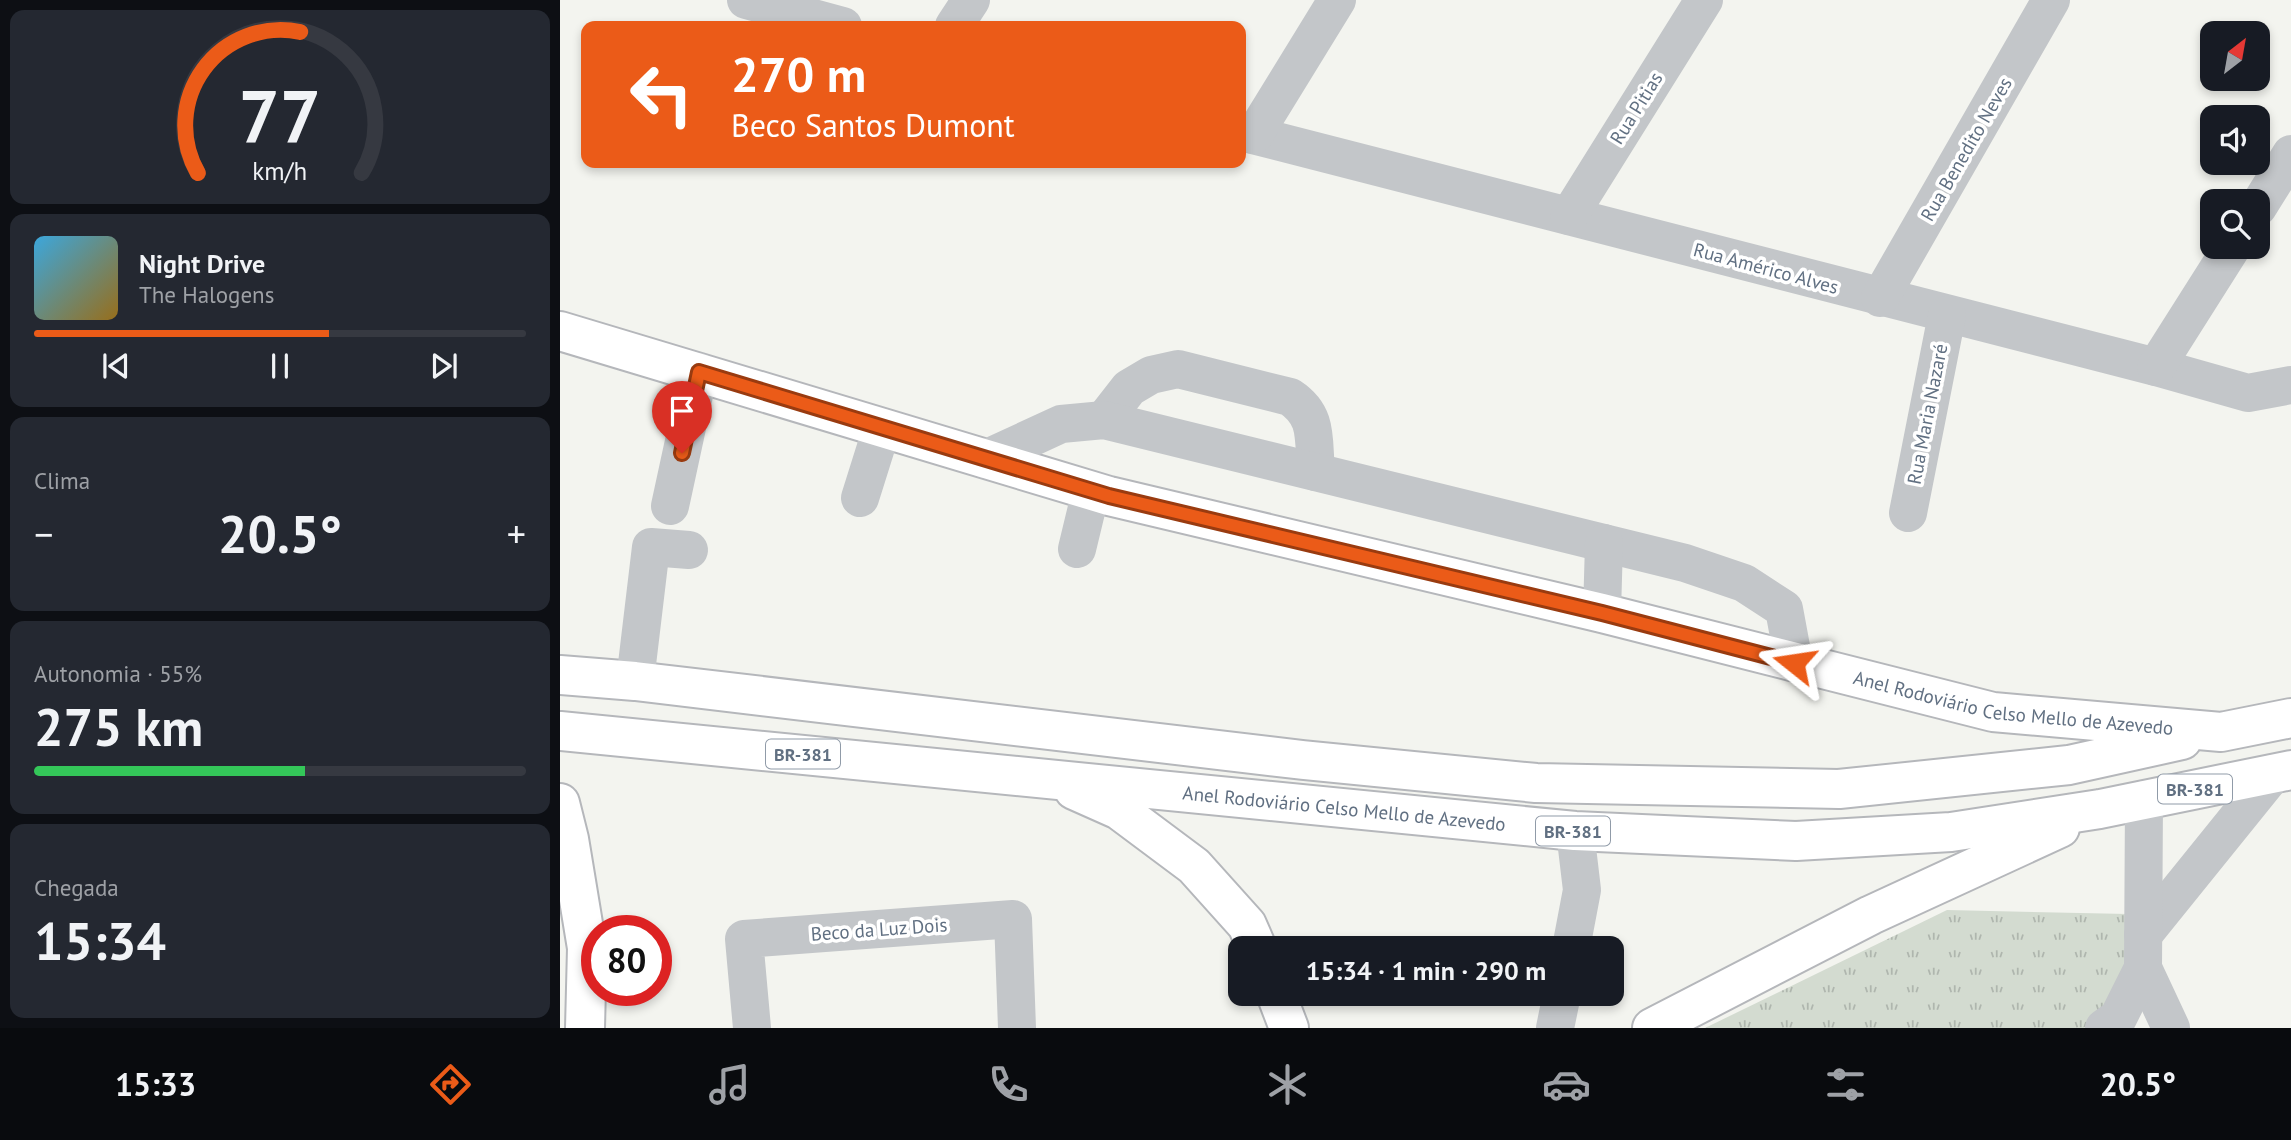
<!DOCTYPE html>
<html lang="pt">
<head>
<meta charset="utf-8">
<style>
	body { margin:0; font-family:"PT Sans",sans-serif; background:#242831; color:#f1f3f6; height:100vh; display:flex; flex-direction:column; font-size:26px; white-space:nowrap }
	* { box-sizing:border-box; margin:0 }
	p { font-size:23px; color:#9ea1a6 }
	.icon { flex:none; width:38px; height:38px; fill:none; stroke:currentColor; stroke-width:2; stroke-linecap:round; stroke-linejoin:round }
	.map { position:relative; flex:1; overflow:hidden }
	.side { display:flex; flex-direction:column; gap:10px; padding:10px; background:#0d0f14; width:560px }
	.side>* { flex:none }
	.guide { position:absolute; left:21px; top:21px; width:665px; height:147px; border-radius:14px; box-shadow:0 4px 10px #0003; background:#eb5b18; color:#fff; overflow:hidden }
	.needle { width:46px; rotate:31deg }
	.controls { position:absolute; left:1640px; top:21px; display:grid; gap:14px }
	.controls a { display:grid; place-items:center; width:70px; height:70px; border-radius:14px; background:#171b24; box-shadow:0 4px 10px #0003; font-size:35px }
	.speed { position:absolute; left:21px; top:915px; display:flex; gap:14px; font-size:35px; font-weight:700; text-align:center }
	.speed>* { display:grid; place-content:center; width:91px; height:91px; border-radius:50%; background:#171b24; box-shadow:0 4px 10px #0003; line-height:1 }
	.speed .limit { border:10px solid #d22; background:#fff; color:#111 }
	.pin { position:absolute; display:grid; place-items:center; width:60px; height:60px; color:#fff; margin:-72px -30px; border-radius:50% 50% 50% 0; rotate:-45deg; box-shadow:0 0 7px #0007 }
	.pin .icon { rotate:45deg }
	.me { position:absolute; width:77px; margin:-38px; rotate:285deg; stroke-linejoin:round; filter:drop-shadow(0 0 5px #0008) }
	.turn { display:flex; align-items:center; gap:24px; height:147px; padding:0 35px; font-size:32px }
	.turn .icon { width:91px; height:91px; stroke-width:2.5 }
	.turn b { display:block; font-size:49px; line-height:60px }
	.big { font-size:52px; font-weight:800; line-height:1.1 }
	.side .widget { flex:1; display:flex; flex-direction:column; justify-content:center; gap:10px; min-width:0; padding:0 24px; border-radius:14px; background:#242831 }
	.side .dial { align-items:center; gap:0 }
	.dial svg { height:182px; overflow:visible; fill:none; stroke:#363941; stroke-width:7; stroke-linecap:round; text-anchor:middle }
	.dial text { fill:#f1f3f6; stroke:none }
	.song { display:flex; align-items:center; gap:21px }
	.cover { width:84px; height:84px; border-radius:10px; background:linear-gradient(135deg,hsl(200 70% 55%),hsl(40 70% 35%)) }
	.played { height:7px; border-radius:4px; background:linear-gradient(90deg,#eb5b18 60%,#363941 60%) }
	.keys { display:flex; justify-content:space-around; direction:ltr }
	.heat { display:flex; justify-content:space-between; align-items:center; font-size:38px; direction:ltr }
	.charge { height:10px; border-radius:5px; background:linear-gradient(90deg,#34c759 55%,#363941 0) }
	.trip { position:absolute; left:668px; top:936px; width:396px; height:70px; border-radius:14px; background:#171b24; box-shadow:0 4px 10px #0003; font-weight:800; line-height:70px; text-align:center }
	.tab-bar { display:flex; height:112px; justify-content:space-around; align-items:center; background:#090b0e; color:#9ea1a6 }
	.tab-bar .icon { width:49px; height:49px }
	.tab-bar .on { color:#eb5b18 }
	.tab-bar b { font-size:32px; color:#f1f3f6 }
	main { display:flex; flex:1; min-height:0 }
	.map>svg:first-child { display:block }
	.grass { fill:url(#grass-tufts) }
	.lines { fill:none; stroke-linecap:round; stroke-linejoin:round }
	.highway-casing { stroke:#b5b7bb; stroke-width:42 }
	.minor { stroke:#c3c6c9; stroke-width:38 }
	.highway { stroke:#fff; stroke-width:38 }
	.route-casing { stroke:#993b10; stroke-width:18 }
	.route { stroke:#eb5b18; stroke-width:12 }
	.labels { text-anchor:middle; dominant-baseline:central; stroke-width:7; stroke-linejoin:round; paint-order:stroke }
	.shield { fill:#fff; stroke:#909ba8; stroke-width:2 }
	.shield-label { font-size:18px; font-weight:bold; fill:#617082 }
	.street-label { font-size:19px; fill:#617082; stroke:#fff }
</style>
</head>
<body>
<main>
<section class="side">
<div class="widget dial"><svg viewBox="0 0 100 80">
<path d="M14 69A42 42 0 1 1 86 69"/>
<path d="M14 69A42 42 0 0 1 59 7" stroke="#eb5b18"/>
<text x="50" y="56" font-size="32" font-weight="700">77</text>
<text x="50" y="72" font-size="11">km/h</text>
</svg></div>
<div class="widget">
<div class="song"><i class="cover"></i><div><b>Night Drive</b><p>The Halogens</p></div></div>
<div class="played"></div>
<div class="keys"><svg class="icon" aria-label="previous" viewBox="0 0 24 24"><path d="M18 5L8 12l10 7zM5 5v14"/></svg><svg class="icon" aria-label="pause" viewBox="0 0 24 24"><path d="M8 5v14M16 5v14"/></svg><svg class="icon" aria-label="next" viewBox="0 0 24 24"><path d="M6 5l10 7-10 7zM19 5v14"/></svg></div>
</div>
<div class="widget"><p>Clima</p>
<div class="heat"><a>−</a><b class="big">20.5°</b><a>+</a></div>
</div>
<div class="widget"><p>Autonomia · 55%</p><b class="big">275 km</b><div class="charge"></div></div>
<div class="widget"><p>Chegada</p><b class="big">15:34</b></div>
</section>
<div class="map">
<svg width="1731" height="1028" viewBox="0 0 1731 1028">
	<defs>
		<pattern id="grass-tufts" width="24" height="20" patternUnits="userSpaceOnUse" patternTransform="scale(1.75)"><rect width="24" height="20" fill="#d3dbd0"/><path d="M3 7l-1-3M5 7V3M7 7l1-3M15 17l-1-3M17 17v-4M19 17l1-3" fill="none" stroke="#afb6ae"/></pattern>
	</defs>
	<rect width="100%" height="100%" fill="#f3f4ef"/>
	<!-- grass -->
	<path class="grass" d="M1387,910l181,4 9,30 -18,61 -35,23h-379z"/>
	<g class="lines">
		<defs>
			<g id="highway">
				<path id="s1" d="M0,331l549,165 493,117 391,99 228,20 70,-14"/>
				<path d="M0,675l75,6 668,79 233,23 303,6 230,-24 113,-25"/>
				<path id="s2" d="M0,731l1015,100 221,10 155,-9 149,-23 191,-39"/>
				<path d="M514,790l45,20 75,56 53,59 10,23"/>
				<path d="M0,803l9,36 18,109 -2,80"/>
				<path d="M716,994l13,34"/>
				<path d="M1092,1028l219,-113 189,-87"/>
			</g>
		</defs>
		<!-- highway casing -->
		<use href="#highway" class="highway-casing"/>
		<!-- minor -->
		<g class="minor">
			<path d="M186,0l97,26"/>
			<path d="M394,26l17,-26"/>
			<path d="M681,132l915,235 92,26 43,-8"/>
			<path d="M694,135l83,-135"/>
			<path d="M1698,207l33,-53"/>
			<path d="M1009,216l135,-216"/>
			<path d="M1320,298l171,-298"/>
			<path d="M1596,367l76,-120"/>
			<path d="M544,420l25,-32 22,-13 27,-6 112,28c29,19 23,43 26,75"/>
			<path d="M425,459l76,-35 43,-4 581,143 59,20 40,26 10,54"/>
			<path d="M300,498l22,-70"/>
			<path d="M110,506l29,-134"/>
			<path d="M1348,513l39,-198"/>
			<path d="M517,549l14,-58"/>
			<path d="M1042,613l2,-70"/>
			<path d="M75,681l16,-134 38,3"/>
			<path d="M1583,935l130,-161"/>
			<path d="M1011,948l11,-58 -7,-59"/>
			<path d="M1583,968l28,60"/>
			<path d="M192,1028l-8,-89 269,-20 4,109"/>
			<path d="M995,1028l7,-34"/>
			<path d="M1544,1028l14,-10 25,-50 1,-168"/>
		</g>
		<!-- highway -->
		<use href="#highway" class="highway"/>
	</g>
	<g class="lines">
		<defs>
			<path id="route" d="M122,453l17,-81 410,124 493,117 192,50"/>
		</defs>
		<!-- route casing -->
		<use href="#route" class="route-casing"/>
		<!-- route -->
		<use href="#route" class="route"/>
	</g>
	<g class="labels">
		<!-- shield labels -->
		<g class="shield">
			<rect x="206" y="739.5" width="74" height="29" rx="5"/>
			<rect x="1598" y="774.5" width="74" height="29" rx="5"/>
			<rect x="976" y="816.5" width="74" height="29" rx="5"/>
		</g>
		<g class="shield-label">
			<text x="243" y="754">BR-381</text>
			<text x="1635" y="789">BR-381</text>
			<text x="1013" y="831">BR-381</text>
		</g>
		<!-- street labels -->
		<g class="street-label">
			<text transform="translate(1076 108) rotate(-58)">Rua Pitias</text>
			<text transform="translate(1406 149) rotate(-60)">Rua Benedito Neves</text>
			<text transform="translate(1206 268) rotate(15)">Rua Américo Alves</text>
			<text transform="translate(1367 414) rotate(-79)">Rua Maria Nazaré</text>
			<text stroke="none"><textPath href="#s1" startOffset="1502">Anel Rodoviário Celso Mello de Azevedo</textPath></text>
			<text stroke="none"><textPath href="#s2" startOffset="788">Anel Rodoviário Celso Mello de Azevedo</textPath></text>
			<text transform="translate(319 929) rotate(-4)">Beco da Luz Dois</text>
		</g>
	</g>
</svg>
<div class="controls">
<a><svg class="needle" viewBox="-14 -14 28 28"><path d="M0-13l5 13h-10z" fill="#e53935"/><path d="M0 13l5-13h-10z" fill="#9ea1a6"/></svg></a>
<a><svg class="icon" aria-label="sound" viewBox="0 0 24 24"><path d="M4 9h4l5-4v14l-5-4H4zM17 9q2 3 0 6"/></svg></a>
<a><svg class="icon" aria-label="search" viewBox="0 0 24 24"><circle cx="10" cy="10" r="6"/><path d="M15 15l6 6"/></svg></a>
</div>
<div class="speed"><div class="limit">80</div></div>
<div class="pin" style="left:122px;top:453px;background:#d93025"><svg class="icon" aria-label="arrive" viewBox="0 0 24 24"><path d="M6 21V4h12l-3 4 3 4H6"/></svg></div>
<svg class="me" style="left:1234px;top:663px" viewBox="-20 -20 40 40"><path d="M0-17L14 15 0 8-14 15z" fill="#eb5b18" stroke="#fff" stroke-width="4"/></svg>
<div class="trip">15:34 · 1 min · 290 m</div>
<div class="guide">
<div class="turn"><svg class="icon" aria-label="left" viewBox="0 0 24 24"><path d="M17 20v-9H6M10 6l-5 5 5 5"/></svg><div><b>270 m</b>Beco Santos Dumont</div></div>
</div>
</div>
</main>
<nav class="tab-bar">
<b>15:33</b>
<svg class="icon on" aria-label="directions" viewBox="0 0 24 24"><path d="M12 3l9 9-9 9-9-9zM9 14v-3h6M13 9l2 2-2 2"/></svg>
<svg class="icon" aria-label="music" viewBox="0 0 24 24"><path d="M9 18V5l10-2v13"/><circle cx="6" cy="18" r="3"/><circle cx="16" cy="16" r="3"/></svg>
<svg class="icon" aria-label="phone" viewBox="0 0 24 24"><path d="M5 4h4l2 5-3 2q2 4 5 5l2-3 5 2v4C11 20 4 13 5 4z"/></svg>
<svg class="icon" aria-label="climate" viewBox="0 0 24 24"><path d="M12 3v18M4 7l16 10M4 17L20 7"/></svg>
<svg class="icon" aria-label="car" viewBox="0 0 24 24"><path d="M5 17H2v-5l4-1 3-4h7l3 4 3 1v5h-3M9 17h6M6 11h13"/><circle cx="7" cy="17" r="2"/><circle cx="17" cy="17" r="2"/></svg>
<svg class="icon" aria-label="filters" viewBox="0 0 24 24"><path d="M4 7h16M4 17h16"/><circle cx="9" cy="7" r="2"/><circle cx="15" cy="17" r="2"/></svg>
<b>20.5°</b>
</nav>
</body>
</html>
